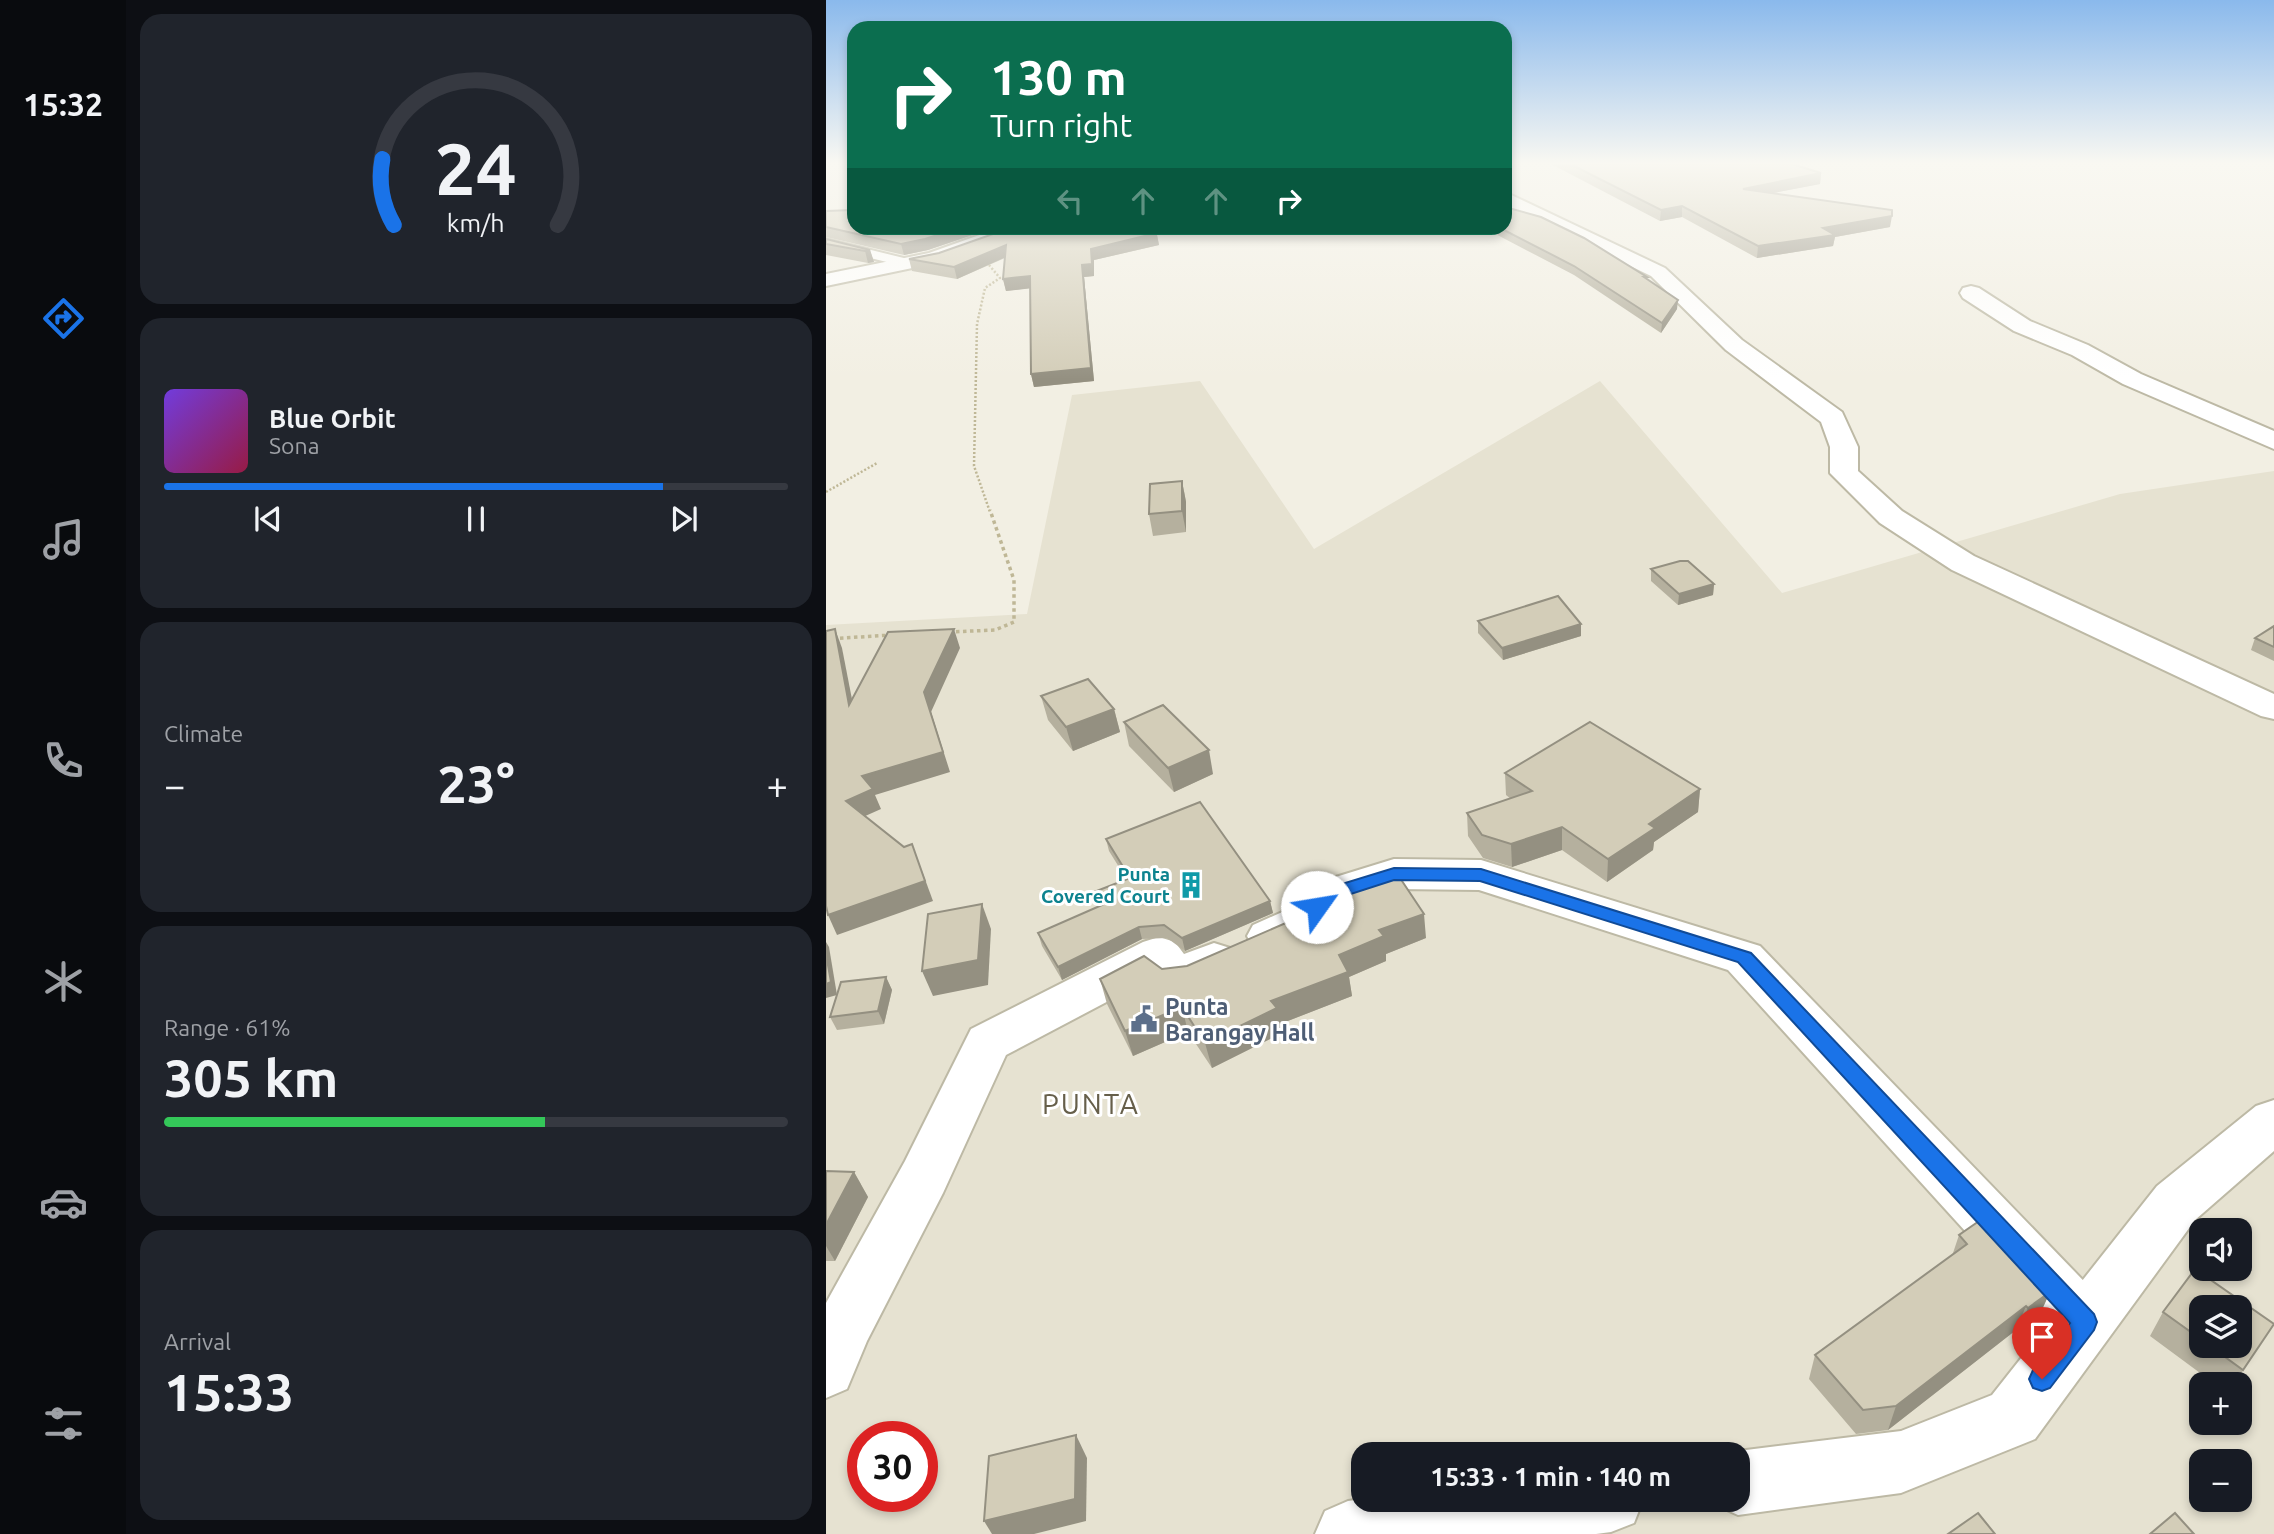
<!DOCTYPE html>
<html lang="en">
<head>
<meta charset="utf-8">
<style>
	body { margin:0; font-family:Ubuntu,sans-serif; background:#20242c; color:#f1f3f6; height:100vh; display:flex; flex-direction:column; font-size:26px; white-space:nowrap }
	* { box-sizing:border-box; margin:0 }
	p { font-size:23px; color:#9ea1a6 }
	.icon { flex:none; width:38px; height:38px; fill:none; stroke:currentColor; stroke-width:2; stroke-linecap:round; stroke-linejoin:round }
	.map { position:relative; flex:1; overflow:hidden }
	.sheet { display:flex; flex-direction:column; gap:14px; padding:14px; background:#0d0f14; width:700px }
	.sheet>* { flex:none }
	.top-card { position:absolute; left:21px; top:21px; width:665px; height:214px; border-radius:21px; box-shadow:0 4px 10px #0003; background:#0b6e4f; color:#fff; overflow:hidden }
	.fabs { position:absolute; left:1363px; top:1218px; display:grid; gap:14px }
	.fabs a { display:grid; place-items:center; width:63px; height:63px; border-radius:14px; background:#171b24; box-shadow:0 4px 10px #0003; font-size:35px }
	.speed { position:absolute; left:21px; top:1421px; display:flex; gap:14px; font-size:35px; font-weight:700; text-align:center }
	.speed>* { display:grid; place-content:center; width:91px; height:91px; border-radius:50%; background:#171b24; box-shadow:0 4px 10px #0003; line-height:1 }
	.speed .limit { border:10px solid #d22; background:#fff; color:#111 }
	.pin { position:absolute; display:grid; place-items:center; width:60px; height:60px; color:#fff; margin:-72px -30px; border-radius:50% 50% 50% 0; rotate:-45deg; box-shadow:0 0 7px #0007 }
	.pin .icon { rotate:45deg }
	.me { position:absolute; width:77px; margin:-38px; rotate:58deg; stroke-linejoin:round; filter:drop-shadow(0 0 5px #0008) }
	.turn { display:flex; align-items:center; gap:24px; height:147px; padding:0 28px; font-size:32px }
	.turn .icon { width:91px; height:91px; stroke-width:2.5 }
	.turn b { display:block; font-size:49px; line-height:60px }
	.lanes { display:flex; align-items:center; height:66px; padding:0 28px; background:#0003; justify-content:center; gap:35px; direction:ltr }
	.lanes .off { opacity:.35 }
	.big { font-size:52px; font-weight:600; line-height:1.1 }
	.sheet .card { flex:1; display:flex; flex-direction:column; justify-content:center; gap:10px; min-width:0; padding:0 24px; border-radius:21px; background:#20242c }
	.sheet .dial { align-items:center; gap:0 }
	.dial svg { height:182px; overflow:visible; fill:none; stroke:#363941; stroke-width:7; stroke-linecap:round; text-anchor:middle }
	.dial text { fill:#f1f3f6; stroke:none }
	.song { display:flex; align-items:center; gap:21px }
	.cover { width:84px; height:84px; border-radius:10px; background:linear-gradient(135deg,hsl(260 70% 55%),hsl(340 70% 35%)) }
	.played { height:7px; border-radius:4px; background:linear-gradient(90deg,#1a73e8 80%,#363941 80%) }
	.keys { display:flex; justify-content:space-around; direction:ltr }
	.heat { display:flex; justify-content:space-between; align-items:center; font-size:38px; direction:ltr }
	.charge { height:10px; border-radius:5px; background:linear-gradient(90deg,#34c759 61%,#363941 0) }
	.trip { position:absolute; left:525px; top:1442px; width:399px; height:70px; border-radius:21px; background:#171b24; box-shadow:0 4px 10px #0003; font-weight:600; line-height:70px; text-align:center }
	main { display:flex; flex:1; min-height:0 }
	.tab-bar { display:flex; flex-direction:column; width:126px; justify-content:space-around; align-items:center; background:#090b0e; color:#9ea1a6 }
	.tab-bar .icon { width:49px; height:49px }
	.tab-bar .selected { color:#1a73e8 }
	.tab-bar b { font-size:32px; color:#f1f3f6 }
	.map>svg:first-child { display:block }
	.residential { fill:#e6e2d1; fill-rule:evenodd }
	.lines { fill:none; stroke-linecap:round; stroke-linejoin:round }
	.service-casing { stroke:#bdb9a5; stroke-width:4 }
	.minor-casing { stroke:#bdb9a5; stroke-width:4 }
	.tertiary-casing { stroke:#bdb9a5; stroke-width:4 }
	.path-far1 { stroke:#bfb796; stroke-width:2.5; stroke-dasharray:2 2; stroke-linecap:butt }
	.path { stroke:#bfb796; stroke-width:3.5; stroke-dasharray:3.5 3.5; stroke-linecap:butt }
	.service { fill:#fff; fill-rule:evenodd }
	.minor { fill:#fff; fill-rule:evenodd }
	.tertiary { fill:#fff; fill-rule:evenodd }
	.wall { fill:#b5b09e; fill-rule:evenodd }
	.shaded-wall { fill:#949081 }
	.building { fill:#d3cdb8; stroke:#949081; stroke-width:2 }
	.route { fill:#1a73e8; stroke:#114b97; stroke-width:2 }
	.labels { text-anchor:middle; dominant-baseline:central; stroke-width:6; stroke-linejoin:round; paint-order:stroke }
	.culture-label { font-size:19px; font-weight:bold; fill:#0d838f; stroke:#fff; text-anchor:end }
	.near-service-label { font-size:23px; font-weight:bold; fill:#4e5e75; stroke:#fff; text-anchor:start }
	.near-quarter-label { font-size:28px; letter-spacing:2px; fill:#665f4a; stroke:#fff }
</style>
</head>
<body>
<main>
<nav class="tab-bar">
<b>15:32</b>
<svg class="icon selected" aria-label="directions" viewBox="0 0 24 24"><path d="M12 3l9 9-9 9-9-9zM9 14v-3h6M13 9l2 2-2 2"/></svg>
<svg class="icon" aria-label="music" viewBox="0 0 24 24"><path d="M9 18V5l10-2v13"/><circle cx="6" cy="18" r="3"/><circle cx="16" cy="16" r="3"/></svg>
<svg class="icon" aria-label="phone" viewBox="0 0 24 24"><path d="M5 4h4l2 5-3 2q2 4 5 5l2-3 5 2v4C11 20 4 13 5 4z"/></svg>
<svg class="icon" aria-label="climate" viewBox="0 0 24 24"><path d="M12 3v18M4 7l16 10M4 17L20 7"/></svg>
<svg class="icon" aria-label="car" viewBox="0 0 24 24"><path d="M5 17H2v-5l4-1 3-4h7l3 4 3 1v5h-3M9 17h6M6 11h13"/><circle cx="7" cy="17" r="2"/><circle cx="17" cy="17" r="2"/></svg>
<svg class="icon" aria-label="filters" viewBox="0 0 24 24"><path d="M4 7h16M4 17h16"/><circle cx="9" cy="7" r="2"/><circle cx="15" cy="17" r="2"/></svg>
</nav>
<section class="sheet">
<div class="card dial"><svg viewBox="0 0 100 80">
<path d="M14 69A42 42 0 1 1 86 69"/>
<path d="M14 69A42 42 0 0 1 9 40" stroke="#1a73e8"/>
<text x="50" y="56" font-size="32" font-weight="700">24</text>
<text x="50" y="72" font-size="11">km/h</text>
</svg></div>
<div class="card">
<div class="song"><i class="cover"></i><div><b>Blue Orbit</b><p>Sona</p></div></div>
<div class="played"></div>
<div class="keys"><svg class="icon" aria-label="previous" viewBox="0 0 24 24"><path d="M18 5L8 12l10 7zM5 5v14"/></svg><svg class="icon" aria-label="pause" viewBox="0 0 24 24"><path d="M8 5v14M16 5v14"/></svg><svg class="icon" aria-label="next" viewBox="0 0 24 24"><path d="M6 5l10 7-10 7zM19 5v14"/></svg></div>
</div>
<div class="card"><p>Climate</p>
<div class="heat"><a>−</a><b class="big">23°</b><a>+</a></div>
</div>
<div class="card"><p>Range · 61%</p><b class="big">305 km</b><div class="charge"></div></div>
<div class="card"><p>Arrival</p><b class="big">15:33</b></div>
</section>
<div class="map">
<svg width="1448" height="1534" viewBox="0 0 1448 1534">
	<rect width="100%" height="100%" fill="#f2efe3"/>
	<!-- residential -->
	<path class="residential" d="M374,381l114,168 286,-168 182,212 338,-99 154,-23v1063h-1448v-909l201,-11 45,-219zM1376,1230h38v39h-38zM1376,1307h38v39h-38zM1376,1384h38v39h-38zM37,1437h59v59h-59zM537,1454h375v46h-375zM1376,1461h38v39h-38z"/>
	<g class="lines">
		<defs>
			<path id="service" d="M0,239l86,21 2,3 -7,4 -81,-20z"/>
			<g id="minor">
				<path d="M679,192l160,76 77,72 100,72 16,35v24l44,40 72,45 300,138v25l-13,-3 -309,-146 -72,-47 -50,-50v-26l-9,-25 -95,-72 -75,-74 -146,-71z"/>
				<path d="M1145,286l8,2 51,33 58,24 53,29 133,57v18l-151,-65 -51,-29 -58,-24 -51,-33 -3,-5 3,-5z"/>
				<path d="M568,859l87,1 279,86 345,357 9,19 -9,19 -20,8 -20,-8 -337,-371 -249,-80 -83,-1 -53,17 -22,25 -36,16 -16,5 -16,-5 -6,-11 6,-11 36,-16 24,-25z"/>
				<path d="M333,937l16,5 9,12 30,-11 16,5 7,12 -7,12 -54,22 -16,-5 -8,-11 -146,77 -63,138 -76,148 -20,48 -21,9v-95l79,-142 66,-132 172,-87z"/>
			</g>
			<g id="tertiary">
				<path d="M173,228h27l-3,4 -82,30 -115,24v-12l103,-21z"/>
				<path d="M1448,1100v51l-79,69 -160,219 -134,54 -163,22 -22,-10 -3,-5h25v-46h-7l7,-3 163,-20 91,-36 165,-209 99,-80z"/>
				<path d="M537,1499v1h280l-9,23 -23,9 -15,2h-281l10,-23 23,-10z"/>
			</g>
		</defs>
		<!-- service casing -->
		<use href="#service" class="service-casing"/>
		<!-- minor casing -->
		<use href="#minor" class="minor-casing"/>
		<!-- tertiary casing -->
		<use href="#tertiary" class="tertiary-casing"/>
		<!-- path-far1 -->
		<g class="path-far1">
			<path d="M163,265l11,13 -15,10 -8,36 -3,142 16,46"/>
			<path d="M0,492l51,-29"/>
		</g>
		<!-- path -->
		<g class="path">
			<path d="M123,632l46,-2 19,-8v-42l-24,-70"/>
			<path d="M0,639l66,-4"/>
		</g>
		<!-- service -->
		<use href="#service" class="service"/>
		<!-- minor -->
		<use href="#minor" class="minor"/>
		<!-- tertiary -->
		<use href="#tertiary" class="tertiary"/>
	</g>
	<!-- wall -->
	<g class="wall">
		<path d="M725,164h241l29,9 -1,11 -47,9 117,34 -55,10 -2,9 -76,12 -75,-41 -22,4z"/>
		<path d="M0,211l50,18 15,-1h102l-65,22 -24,5 -78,-18z"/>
		<path d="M658,228h21l142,51 30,30 -16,24 -87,-58z"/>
		<path d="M331,235l2,10 -65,15v16l-10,1 10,104 -60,6 -3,-13 -1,-86 -24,3 -3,-12 2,-21 -48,21 -45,-8 -3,-12 30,-6z"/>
		<path d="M0,239l44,11 4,12 -6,1 -42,-8z"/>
		<path d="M356,481l4,21v30l-33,4 -4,-22z"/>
		<path d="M825,569l63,15 -1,11 -35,10 -27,-24z"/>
		<path d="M652,621l103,3v12l-78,24 -25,-27z"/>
		<path d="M1448,626v35l-23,-11 4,-12z"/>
		<path d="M215,696l73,13 6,23 -47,19 -25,-31z"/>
		<path d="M298,722l89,52 -39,18 -45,-46z"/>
		<path d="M679,773l195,16 -2,23 -44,30 -1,8 -46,32 -45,-32 -50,17 -29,-9 -15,-22 -1,-23 44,-14 -5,-4z"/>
		<path d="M280,839l164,62 3,12 -88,38 -18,-13 -25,1 -80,41 -20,-34 -4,-13 61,-27 -5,-14 33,-12 -18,-29z"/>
		<path d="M600,938l-40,16v7l-37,16 3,19 -72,28 2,9 -70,35 -24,-36 -55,24 -26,-52 -7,-25 62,-10z"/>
		<path d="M60,977l6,13 -8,34 -47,6 -7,-13z"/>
		<path d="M0,1171l28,1 14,25 -33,64h-9z"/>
		<path d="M1133,1235l91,57 -11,24 -21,16 -2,-2 -128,100 -32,4 -47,-55 6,-24 137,-99z"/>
		<path d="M1369,1269l79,55 -40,60h-19l-65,-48 13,-24zM1376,1307h38v39h-38z"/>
	</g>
	<!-- shaded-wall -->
	<g class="shaded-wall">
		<path d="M995,173l-1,11 -78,15 1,-10z"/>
		<path d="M856,206v11l-22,4 1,-11z"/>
		<path d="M1066,216l-2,11 -55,10 -2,9 -76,12 1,-12 65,-18z"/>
		<path d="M133,228h34l-65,22 -24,5 -3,-11z"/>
		<path d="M317,228h74l-60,7 2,10 -65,15v16l-10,1 10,104 -60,6 -3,-13 51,-109 9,-16z"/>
		<path d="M180,245l2,11 -51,23 -3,-12z"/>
		<path d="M44,250l4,12 -6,1 -3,-12z"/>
		<path d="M204,276l3,12 -27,3 -3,-12z"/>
		<path d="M852,300l-1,9 -16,24 1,-10z"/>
		<path d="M356,481l4,21v30l-4,-21z"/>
		<path d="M888,584l-1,11 -35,10 1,-11z"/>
		<path d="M755,624v12l-78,24 -1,-12z"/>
		<path d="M9,629l7,19 15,77 -8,-20z"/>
		<path d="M128,629l6,19 -29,64 19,60 -75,23 6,14 -27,12 -8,-20 16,-25 62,-84z"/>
		<path d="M288,709l6,23 -47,19 -7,-24z"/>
		<path d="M383,750l4,24 -39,18 -6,-24z"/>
		<path d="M874,789l-2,23 -44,30 -1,8 -46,32 1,-23 41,-35z"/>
		<path d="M736,827v23l-50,17 -1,-23z"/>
		<path d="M86,844l21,57 -96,34 -9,-20z"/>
		<path d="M444,901l3,12 -88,38 -3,-13z"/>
		<path d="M156,904l9,25 -3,56 -55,11 -11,-25z"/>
		<path d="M598,914l2,24 -40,16v7l-37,16 3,19 -72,28 2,9 -70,35 -7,-25 66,-42 68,-46 40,-25z"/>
		<path d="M313,927l3,12 -80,41 -4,-13z"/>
		<path d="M0,942l3,5 8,48 -11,3z"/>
		<path d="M60,977l6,13 -8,34 -6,-13z"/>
		<path d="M356,1007l6,25 -55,24 -8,-25z"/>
		<path d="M28,1172l14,25 -33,64 -9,-15v-21z"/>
		<path d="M1224,1292l-11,24 -21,16 10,-24z"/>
		<path d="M1200,1306l-10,24 -128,100 8,-24z"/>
		<path d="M250,1435l11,23 -1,63 -52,13h-42l-8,-13z"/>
	</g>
	<!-- building -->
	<g class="building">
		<path d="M744,164h222l29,9 -78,16 149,21v6l-69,12 12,7 -77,11 -76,-40 -21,4z"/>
		<path d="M679,207l36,10 43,21 63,39h-3l34,23 -16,23 -88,-57 -74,-38h5z"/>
		<path d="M26,210l2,2v16h19l3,1 15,-1h68l-34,11 -24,5 -75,-17v-16z"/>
		<path d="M184,228h136l11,5 -66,16 1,15 -10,1 9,103 -60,6 -1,-98 -27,3 3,-34 -52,22 -45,-8 30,-6z"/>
		<path d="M0,239l44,11 -5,1 -39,-7z"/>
		<path d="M356,481v30l-33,3 1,-30z"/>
		<path d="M854,561h8l26,23 -35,10 -28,-25z"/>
		<path d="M732,596l23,28 -79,24 -24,-27z"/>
		<path d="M1448,626v21l-19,-9z"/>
		<path d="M9,629l14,76 39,-73 66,-3 -30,63 19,60 -81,24 11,13 -27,12 58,46 8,-3 13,37 -97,34 -2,-9v-275z"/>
		<path d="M262,679l26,30 -48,18 -25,-31z"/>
		<path d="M337,705l46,45 -41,18 -44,-46z"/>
		<path d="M764,722l110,67 -51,35 6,4 -47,31 -46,-32 -51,17 -29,-9 -15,-22 65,-22 -27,-18z"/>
		<path d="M374,802l70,99 -88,37 -18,-13 -25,2 -81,40 -20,-34 64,-28 -8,-13 36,-14 -24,-39z"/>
		<path d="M570,872l28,42 -45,16 5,6 -45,19 9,17 -77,29 6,7 -72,35 -23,-36 -57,24 -25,-52 44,-23 18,13 25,-3 131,-57 13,-15z"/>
		<path d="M156,904l-4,56 -56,11 6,-57z"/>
		<path d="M0,954l5,28 -5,2z"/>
		<path d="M60,977l-8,34 -48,6 11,-35z"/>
		<path d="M0,1171l28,1 -28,53z"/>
		<path d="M1156,1219l68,73 -22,16 -2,-2 -130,100 -33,4 -48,-55 152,-111 -8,-9z"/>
		<path d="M1369,1269l79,55 -31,46 -33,-24h30v-39h-38v33l-39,-28z"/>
		<path d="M250,1435l-1,64 -91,22 5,-65z"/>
		<path d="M1152,1513l17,21h-47z"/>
		<path d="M1349,1513l19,21h-44z"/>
	</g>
	<!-- sky -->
	<linearGradient id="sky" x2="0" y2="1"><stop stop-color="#8ab9ec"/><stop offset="0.43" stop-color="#f9f8f2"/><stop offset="1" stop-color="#f9f8f2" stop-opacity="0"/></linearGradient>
	<rect width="1448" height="379" fill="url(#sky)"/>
	<!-- route -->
	<path class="route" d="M568,868l87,1 270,84 343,361 3,8 -3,8 -44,58 -8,3 -9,-3 -4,-9 4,-9 37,-47 -332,-361 -258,-81 -86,-1 -59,19 -12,13h-13l-2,-5 14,-17z"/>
	<!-- icons -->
	<defs>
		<symbol id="building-bare" viewBox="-9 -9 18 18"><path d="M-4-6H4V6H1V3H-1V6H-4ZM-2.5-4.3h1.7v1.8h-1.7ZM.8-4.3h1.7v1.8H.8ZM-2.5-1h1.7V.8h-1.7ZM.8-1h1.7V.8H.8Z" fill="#0f9aa8" stroke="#fff" stroke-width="2.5" paint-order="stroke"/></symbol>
		<symbol id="civic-bare" viewBox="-9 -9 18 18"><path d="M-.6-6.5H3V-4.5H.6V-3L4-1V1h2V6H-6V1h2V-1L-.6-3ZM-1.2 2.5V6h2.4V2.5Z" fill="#5c6f8a" stroke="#fff" stroke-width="2.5" paint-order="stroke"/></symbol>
	</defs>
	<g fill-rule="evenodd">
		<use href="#building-bare" x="346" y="866" width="38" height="38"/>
		<use href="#civic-bare" x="299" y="1000" width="38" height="38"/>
	</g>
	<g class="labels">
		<!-- culture labels -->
		<g class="culture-label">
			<text x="344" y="874">Punta<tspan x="344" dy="22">Covered Court</tspan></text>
		</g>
		<!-- near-service labels -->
		<g class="near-service-label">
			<text x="339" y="1006">Punta<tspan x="339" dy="26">Barangay Hall</tspan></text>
		</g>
		<!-- near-quarter labels -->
		<g class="near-quarter-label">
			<text x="265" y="1103">PUNTA</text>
		</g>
	</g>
</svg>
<div class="fabs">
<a><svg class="icon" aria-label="sound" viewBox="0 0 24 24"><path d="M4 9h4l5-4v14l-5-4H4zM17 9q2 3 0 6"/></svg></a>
<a><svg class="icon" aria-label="layers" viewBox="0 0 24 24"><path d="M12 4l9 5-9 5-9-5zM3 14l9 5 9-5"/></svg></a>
<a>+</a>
<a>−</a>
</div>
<div class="speed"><div class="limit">30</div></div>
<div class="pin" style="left:1216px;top:1379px;background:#d93025"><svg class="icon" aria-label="arrive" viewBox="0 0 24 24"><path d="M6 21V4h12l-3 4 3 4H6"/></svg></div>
<svg class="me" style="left:491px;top:907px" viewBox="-20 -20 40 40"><circle r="19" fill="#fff"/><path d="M0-13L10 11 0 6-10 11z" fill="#1a73e8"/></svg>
<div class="trip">15:33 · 1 min · 140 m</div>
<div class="top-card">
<div class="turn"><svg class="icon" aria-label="right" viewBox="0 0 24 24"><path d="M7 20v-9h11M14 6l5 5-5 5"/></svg><div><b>130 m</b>Turn right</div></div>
<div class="lanes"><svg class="icon off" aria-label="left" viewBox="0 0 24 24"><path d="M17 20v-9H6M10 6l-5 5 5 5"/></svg><svg class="icon off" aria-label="ahead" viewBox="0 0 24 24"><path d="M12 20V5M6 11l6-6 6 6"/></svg><svg class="icon off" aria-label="ahead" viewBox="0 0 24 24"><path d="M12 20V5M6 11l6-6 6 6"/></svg><svg class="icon" aria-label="right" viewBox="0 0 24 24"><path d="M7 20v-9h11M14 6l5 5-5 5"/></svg></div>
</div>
</div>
</main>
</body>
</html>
